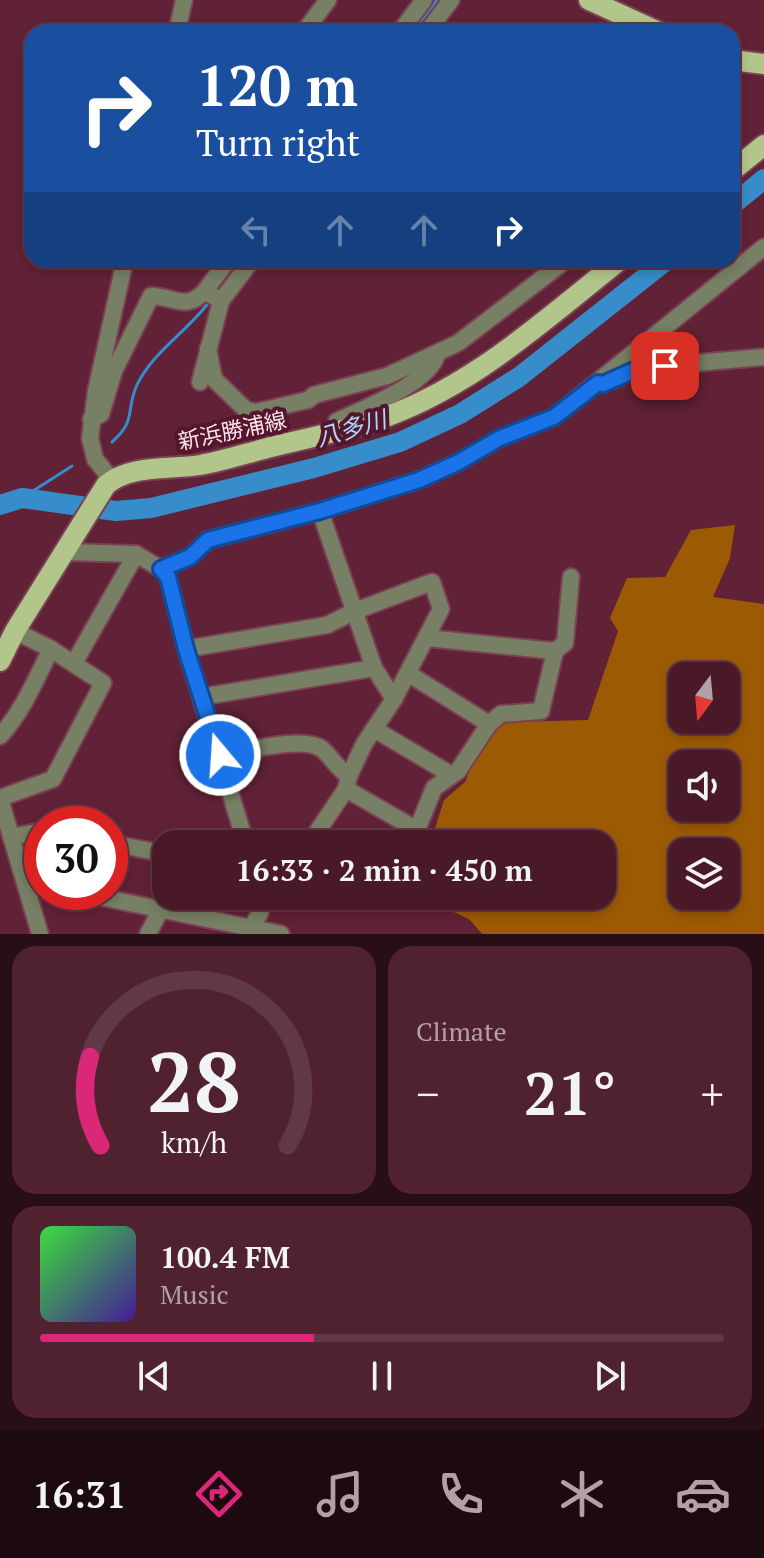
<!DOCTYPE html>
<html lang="en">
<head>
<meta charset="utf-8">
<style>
	body { margin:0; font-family:"PT Serif","Noto Sans JP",serif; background:#502230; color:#f1f3f6; height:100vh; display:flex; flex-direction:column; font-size:30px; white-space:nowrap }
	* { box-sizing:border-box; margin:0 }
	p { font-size:26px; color:#b1a0a8 }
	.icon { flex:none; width:44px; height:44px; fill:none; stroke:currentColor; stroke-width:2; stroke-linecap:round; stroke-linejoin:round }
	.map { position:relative; height:934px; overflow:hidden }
	.drawer { display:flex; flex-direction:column; gap:12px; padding:12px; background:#280e16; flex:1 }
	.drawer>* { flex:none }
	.banner { position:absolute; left:24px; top:24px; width:716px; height:244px; border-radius:24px; box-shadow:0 4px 12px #0003,0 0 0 2px #613845; background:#1a4fa0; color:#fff; overflow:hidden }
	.needle { width:52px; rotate:196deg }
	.tools { position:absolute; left:668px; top:662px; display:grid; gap:16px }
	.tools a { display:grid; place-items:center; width:72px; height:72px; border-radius:16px; background:#491928; box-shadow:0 4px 12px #0003,0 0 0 2px #613845; font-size:40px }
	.speed { position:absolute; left:24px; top:806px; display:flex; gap:16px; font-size:40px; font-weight:700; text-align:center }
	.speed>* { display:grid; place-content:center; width:104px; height:104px; border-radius:50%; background:#491928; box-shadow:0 4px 12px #0003,0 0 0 2px #613845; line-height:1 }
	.speed .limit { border:12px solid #d22; background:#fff; color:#111 }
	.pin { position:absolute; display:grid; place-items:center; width:68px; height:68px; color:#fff; margin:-34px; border-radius:16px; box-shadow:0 4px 12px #0006 }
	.me { position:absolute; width:88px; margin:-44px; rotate:342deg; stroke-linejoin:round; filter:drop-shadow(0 0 6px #0008) }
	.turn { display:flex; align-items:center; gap:28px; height:168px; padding:0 40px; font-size:36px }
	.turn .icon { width:104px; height:104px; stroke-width:2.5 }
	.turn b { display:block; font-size:56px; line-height:68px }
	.lanes { display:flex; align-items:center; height:76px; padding:0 40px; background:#0003; justify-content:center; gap:40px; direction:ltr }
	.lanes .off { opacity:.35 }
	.big { font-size:60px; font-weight:700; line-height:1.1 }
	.drawer .tile { flex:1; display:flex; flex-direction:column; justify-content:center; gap:12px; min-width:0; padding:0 28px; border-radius:24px; background:#502230 }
	.drawer .dial { align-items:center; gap:0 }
	.dial svg { height:208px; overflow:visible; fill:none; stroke:#613845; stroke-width:7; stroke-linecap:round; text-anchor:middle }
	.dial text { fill:#f1f3f6; stroke:none }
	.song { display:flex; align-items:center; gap:24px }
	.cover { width:96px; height:96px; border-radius:12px; background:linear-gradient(135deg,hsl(120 70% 55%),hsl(260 70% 35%)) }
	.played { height:8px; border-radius:4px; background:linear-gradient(90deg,#db2777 40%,#613845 40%) }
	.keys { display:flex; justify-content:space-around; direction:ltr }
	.heat { display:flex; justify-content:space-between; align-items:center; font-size:44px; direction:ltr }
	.drawer .tiles { flex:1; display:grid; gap:12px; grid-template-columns:1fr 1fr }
	.tile:last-child { grid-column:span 2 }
	.trip { position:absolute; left:152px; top:830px; width:464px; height:80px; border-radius:24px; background:#491928; box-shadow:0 4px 12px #0003,0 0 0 2px #613845; font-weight:700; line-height:80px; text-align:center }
	.tab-bar { display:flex; height:128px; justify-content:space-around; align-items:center; background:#1d0a10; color:#b1a0a8 }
	.tab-bar .icon { width:56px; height:56px }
	.tab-bar .on { color:#db2777 }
	.tab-bar b { font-size:36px; color:#f1f3f6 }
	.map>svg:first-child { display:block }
	.forest { fill:#9d5a04; fill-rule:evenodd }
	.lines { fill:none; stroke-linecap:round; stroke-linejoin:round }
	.stream { stroke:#378dc9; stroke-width:3 }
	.river { stroke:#378dc9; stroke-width:20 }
	.minor-casing { stroke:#7a4053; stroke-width:20 }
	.major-casing { stroke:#7a4053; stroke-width:24 }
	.minor { stroke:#778064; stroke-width:16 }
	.major { stroke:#b2c58a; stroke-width:20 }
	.route-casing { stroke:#114b97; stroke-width:20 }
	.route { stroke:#1a73e8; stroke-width:14 }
	.labels { text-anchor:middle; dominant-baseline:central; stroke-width:8; stroke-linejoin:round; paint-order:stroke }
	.street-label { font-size:22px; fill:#fde4e9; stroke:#55152c }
	.water-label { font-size:24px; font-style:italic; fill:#a8d8fe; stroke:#55152c }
</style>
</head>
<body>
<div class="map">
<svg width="764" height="934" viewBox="0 0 764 934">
	<rect width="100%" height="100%" fill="#612136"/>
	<!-- forest -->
	<path class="forest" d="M735,525l-5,33 -17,39 51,7v330h-282l-12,-14 -48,-24h180v-52h-172l14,-44 22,-19 7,-24 31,-35 84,-2 30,-89 -8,-13 17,-40 38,-1 26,-47zM682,676h44v44h-44zM682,764h44v44h-44zM682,852h44v44h-44z"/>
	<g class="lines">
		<!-- stream -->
		<g class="stream">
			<path d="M412,32l25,-32"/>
			<path d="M216,292l24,-32"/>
			<path d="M112,442c24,-21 14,-30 24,-55 15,-34 52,-56 73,-85"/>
			<path d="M22,498l50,-32"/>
		</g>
		<!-- river -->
		<g class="river">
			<path d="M732,205l32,-26"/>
			<path d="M0,505l22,-7 94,13 35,-3 163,-40 86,-26 60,-28 59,-37 148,-117"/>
		</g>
		<defs>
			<g id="minor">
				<path d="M177,32l7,-32"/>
				<path d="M304,32l24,-32"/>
				<path d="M400,32l24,-32"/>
				<path d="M427,32l24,-32"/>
				<path d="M205,291l23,-31"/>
				<path d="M221,301l31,-41"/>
				<path d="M208,349l6,30 32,31 10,2 52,-12 6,-5 73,-19 71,-33 108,-83"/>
				<path d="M613,380l26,-12 125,-11"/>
				<path d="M91,419l10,-5 13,-43 37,-75c23,0 35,16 54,-5l16,10 -21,81"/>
				<path d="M337,431v-10c26,-12 93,-38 100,-67"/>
				<path d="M112,480l-17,-21 -5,-21 6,-47 29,-131"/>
				<path d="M65,552l71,2 25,15 7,8 18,72 60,195"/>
				<path d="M161,569l29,-12 18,-17 112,-29 99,-31 40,-18 39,-23 56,-22 210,-170"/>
				<path d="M427,638l128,13 -14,60 -40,3 -12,10"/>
				<path d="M186,649l141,-24 28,-14 77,-29 9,27 -47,90"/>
				<path d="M555,651l10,-8 6,-66"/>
				<path d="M74,663l62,-109"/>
				<path d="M201,697l173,-29"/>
				<path d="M374,729l71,42 4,6"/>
				<path d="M0,736c23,-25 36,-57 51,-87"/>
				<path d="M220,755c23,-3 84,-20 102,-6 10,8 15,20 27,27"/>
				<path d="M346,789l71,41 17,-42 24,-17 31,-47 -80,-50"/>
				<path d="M0,798l53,-19 50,-96 -52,-34 -36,-18"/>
				<path d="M0,799l40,135"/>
				<path d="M11,837l31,-6"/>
				<path d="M110,843l56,11"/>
				<path d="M309,844l37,-55 3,-13 15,-32 30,-45 -20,-31 -54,-157"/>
				<path d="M26,885h16"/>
				<path d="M76,892l205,42"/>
				<path d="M251,928l9,-15 1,-17"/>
				<path d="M148,934l13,-25"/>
			</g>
			<g id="major">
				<path d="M589,0l70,32"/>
				<path d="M732,60l32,4"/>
				<path d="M732,171l32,-26"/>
				<path d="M0,661l15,-30 91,-146c24,-21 64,-15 94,-20 24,-4 47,-12 71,-18 33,-8 67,-15 100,-25 97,-31 171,-100 249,-162"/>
			</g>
		</defs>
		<!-- minor casing -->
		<use href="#minor" class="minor-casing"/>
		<!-- major casing -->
		<use href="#major" class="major-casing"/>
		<!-- minor -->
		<use href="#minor" class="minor"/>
		<!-- major -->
		<use href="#major" class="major"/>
	</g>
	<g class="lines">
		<defs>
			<path id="route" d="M220,755l-34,-106 -18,-72 -7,-8 29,-12 18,-17 112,-29 99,-31 40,-18 39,-23 56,-22 44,-34 5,1 36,-16 26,-2"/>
		</defs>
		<!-- route casing -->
		<use href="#route" class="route-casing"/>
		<!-- route -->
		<use href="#route" class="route"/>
	</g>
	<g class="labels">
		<!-- street labels -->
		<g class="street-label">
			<text transform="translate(232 430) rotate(-12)">新浜勝浦線</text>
		</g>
		<!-- water labels -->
		<g class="water-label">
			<text transform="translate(351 428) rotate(-16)">八多川</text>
		</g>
	</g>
</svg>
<div class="tools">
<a><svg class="needle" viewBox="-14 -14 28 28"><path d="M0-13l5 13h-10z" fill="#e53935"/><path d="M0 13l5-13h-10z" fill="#b1a0a8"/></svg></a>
<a><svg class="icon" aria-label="sound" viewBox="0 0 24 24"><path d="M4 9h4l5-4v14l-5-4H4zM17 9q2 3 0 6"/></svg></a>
<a><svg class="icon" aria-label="layers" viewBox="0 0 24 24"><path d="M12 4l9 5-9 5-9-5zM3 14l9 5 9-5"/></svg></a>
</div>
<div class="speed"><div class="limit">30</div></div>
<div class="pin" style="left:665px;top:366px;background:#d93025"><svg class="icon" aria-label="arrive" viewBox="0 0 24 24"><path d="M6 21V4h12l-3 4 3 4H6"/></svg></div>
<svg class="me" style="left:220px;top:755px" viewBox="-20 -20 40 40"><circle r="17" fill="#1a73e8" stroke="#fff" stroke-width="3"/><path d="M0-11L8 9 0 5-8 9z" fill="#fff"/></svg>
<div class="trip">16:33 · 2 min · 450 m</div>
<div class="banner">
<div class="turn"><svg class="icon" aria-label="right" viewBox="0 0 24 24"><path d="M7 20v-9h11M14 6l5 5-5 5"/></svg><div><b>120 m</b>Turn right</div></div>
<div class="lanes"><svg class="icon off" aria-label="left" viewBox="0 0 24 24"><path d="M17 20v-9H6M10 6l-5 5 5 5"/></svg><svg class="icon off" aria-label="ahead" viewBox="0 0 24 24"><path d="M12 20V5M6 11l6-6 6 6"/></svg><svg class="icon off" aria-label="ahead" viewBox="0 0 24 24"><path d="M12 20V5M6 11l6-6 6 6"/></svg><svg class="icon" aria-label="right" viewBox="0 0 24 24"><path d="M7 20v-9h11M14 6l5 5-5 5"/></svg></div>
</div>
</div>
<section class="drawer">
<div class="tiles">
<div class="tile dial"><svg viewBox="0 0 100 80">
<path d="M14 69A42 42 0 1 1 86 69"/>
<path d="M14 69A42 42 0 0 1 10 35" stroke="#db2777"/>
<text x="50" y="56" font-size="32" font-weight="700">28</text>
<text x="50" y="72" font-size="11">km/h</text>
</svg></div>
<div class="tile"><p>Climate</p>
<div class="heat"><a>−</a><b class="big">21°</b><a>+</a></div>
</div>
<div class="tile">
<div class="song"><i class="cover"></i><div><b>100.4 FM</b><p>Music</p></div></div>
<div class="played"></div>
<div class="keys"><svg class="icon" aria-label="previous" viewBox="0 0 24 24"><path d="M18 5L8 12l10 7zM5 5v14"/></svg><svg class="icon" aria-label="pause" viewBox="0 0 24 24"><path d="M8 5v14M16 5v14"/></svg><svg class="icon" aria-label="next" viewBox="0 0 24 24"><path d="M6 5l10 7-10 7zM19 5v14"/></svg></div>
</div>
</div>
</section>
<nav class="tab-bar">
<b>16:31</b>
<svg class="icon on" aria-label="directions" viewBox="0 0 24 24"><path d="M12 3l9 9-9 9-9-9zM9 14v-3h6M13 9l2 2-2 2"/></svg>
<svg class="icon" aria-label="music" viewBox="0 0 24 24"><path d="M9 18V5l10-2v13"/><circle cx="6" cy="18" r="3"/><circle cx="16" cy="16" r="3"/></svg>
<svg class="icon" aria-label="phone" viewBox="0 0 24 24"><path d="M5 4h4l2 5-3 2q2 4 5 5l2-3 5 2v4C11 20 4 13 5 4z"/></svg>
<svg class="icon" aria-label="climate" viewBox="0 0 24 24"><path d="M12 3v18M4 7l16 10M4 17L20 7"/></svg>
<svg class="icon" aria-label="car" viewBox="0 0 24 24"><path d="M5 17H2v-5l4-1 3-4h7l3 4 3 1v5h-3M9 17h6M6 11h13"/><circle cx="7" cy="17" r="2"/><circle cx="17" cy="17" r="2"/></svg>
</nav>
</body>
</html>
